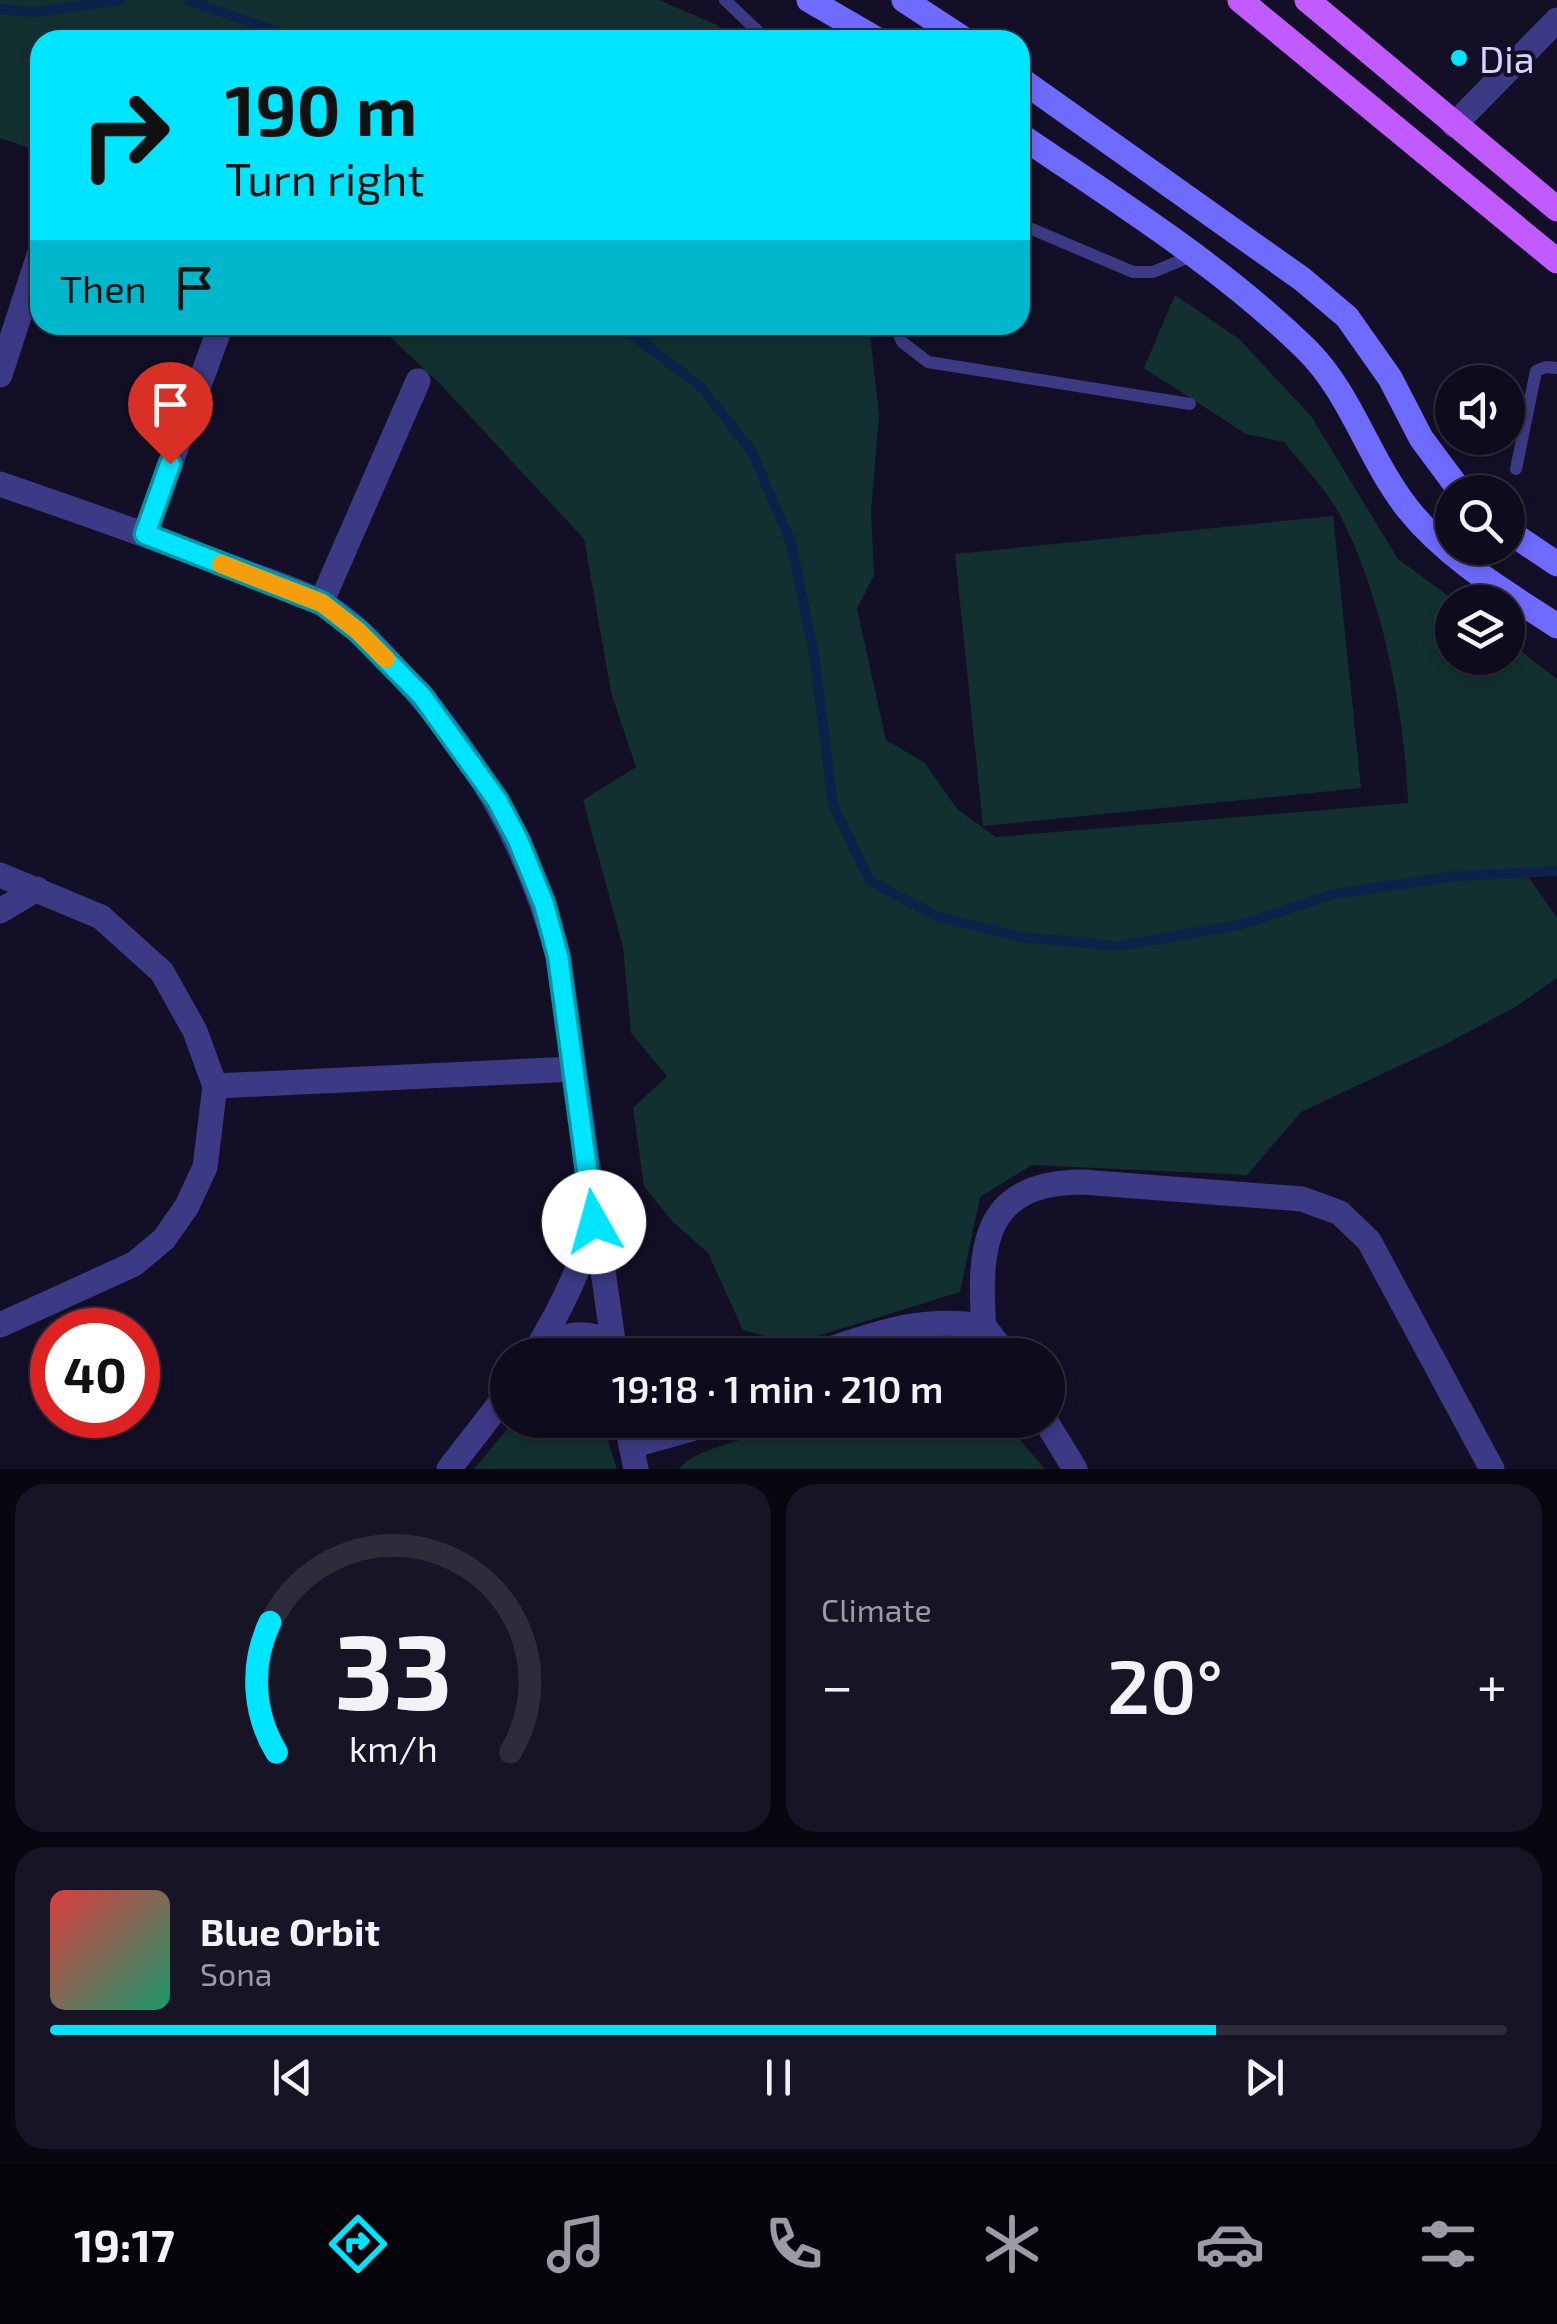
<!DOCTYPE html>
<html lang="en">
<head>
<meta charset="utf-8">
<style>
	body { margin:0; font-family:"Exo 2",sans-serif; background:#171425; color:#f1f3f6; height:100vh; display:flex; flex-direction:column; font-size:38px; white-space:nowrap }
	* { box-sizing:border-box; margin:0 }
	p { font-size:32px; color:#9b9ba3 }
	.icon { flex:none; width:55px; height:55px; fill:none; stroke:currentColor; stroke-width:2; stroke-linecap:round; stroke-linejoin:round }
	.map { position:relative; height:1469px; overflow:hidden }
	.side { display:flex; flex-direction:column; gap:15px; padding:15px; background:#08060f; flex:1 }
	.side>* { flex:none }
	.banner { position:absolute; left:30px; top:30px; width:1000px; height:305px; border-radius:30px; box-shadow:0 5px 15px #0003,0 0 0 2px #2e2b3b; background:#00e5ff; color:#111; overflow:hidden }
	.fabs { position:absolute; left:1435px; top:365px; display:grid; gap:20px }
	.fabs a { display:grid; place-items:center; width:90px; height:90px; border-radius:50%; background:#0e0b1c; box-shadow:0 5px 15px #0003,0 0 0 2px #2e2b3b; font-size:50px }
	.speed { position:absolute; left:30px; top:1308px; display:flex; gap:20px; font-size:50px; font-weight:700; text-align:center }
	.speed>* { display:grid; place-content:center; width:130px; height:130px; border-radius:50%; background:#0e0b1c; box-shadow:0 5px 15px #0003,0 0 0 2px #2e2b3b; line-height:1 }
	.speed .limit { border:15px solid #d22; background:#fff; color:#111 }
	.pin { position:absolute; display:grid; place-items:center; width:85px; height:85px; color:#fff; margin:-102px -42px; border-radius:50% 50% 50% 0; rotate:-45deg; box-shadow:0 0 10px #0007 }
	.pin .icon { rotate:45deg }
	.me { position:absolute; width:110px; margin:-55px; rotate:353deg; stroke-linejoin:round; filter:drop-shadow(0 0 8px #0008) }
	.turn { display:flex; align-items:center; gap:35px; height:210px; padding:0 30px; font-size:45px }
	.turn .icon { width:130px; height:130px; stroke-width:2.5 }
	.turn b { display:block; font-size:70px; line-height:85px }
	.then { display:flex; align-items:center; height:95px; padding:0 30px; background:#0003; gap:20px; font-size:38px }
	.big { font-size:75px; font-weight:600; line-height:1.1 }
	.side .card { flex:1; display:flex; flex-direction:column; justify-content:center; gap:15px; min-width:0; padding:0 35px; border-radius:30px; background:#171425 }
	.side .dial { align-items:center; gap:0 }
	.dial svg { height:260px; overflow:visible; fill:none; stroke:#2e2b3b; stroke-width:7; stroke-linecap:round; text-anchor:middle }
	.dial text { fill:#f1f3f6; stroke:none }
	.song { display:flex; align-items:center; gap:30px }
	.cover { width:120px; height:120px; border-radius:15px; background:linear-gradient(135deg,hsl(0 70% 55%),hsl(160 70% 35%)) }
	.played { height:10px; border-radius:5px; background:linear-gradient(90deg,#00e5ff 80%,#2e2b3b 80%) }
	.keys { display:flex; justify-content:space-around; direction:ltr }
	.heat { display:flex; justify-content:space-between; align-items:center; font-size:55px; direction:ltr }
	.side .tiles { flex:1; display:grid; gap:15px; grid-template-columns:1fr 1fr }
	.card:last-child { grid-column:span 2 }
	.trip { position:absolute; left:490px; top:1338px; width:575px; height:100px; border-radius:50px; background:#0e0b1c; box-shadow:0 5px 15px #0003,0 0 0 2px #2e2b3b; font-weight:600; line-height:100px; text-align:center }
	.tabs { display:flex; height:160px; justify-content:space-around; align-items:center; background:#06040b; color:#9b9ba3 }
	.tabs .icon { width:70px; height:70px }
	.tabs .selected { color:#00e5ff }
	.tabs b { font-size:45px; color:#f1f3f6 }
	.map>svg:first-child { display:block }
	.green { fill:#12302f }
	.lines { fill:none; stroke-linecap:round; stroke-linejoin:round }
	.stream { stroke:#0c2248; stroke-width:10 }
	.service { stroke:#3d3a85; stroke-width:12 }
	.minor { stroke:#3d3a85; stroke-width:25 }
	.tertiary { stroke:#3d3a85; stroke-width:25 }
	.secondary { stroke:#6f6bff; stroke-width:25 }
	.primary { stroke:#c25bff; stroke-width:25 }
	.route-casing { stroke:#0095a6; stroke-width:25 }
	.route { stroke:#00e5ff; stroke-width:18 }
	.slow { stroke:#f59e0b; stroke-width:18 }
	.poi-dot { fill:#00e5ff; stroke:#130f26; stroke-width:4 }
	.labels { text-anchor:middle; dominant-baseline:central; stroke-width:8; stroke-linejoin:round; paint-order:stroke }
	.poi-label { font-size:38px; fill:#d9d4ff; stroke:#130f26; text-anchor:start }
</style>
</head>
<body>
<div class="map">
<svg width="1557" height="1469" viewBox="0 0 1557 1469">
	<rect width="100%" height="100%" fill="#130f26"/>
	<!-- green -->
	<g class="green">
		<path d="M0,0h659l58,25 16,15h-693v112l-40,-14z"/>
		<path d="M1175,295l64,44 72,77 87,143 59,43h-5v56h56v-17l49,38v192l-31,2 31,45v60l-40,28 -71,38 -145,68 -54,63 -215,-10 -52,32 -20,95 -168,52 -49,-14 -35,-77 -37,-33 -27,-34 -11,-78 34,-32 -36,-43 -8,-86 -40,-147 53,-33 -25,-75 -27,-153 -144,-155 -63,-59h492l10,91 -8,94 3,65 -17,34 29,131 39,23 32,46 39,28 412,-34c-3,-89 -26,-208 -68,-288 -14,-26 -38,-50 -56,-73l-38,-8 -102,-66z"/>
		<path d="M1333,516l28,272 -378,38 -28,-272z"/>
		<path d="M515,1420h86l16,49h-143z"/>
		<path d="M836,1420h167l42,49h-366c21,-28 121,-41 157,-49z"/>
	</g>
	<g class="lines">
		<!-- stream -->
		<g class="stream">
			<path d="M188,0l113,40"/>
			<path d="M0,9l34,3 86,-12"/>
			<path d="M620,325l81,62 51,65 39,91 23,111 19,151 37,76 68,36 84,20 97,9 120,-21 94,-31 123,-18 101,-5"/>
		</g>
		<!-- service -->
		<g class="service">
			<path d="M725,0l42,40"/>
			<path d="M1020,224l113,48h20l41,-17"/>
			<path d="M895,325l7,17 26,20 262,42"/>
			<path d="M1516,469l20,-98 10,-4 11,1"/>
		</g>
		<!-- minor -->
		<g class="minor">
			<path d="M1454,125l103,-105"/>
			<path d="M0,375l40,-123"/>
			<path d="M145,533l76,-208"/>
			<path d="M321,603l97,-222"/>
			<path d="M0,875l101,42 61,55 33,59 20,55 -10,81 -18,39 -23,33 -30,25 -134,61"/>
			<path d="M0,911l37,-22"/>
			<path d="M215,1086l359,-17"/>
			<path d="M985,1355c-4,-87 -18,-173 98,-173l219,17 38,14 29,28 123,228"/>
		</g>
		<!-- tertiary -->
		<g class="tertiary">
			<path d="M0,484c79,27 158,55 236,85 28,11 59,19 85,34 28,15 53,42 74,65 81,86 132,174 163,288l57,399"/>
			<path d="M538,1348c27,-15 47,-18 75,-5"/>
			<path d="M533,1355c24,-39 45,-79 58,-124"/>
			<path d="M812,1355c62,-20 105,-39 172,-29l22,29"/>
			<path d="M626,1420l10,49"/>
			<path d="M1045,1420l30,49"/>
			<path d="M631,1446l92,-26"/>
			<path d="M449,1469l59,-76"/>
		</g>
		<!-- secondary -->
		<g class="secondary">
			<path d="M809,0l69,40"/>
			<path d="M904,0l61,40"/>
			<path d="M1020,79l282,200 45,38 43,61 31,60 40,54"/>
			<path d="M1020,135c98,67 200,130 286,214 45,44 63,111 102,160 39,49 97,83 149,117"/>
			<path d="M1508,531l49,33"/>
		</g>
		<!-- primary -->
		<g class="primary">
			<path d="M1240,0l317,261"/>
			<path d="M1307,0l250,209"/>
		</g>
	</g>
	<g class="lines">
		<defs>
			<path id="route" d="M170,464l-25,70 177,69 36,28 64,65 75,104 21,40 26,64 14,52 36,266"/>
		</defs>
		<!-- route casing -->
		<use href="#route" class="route-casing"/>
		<!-- route -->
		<use href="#route" class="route"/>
		<!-- slow -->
		<path class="slow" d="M221,564l101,39 36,28 28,28"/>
	</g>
	<!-- markers -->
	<circle class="poi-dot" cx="1459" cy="58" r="10"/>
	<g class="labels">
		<!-- poi labels -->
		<g class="poi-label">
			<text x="1479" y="58">Dia</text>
		</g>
	</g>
</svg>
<div class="fabs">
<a><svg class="icon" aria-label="sound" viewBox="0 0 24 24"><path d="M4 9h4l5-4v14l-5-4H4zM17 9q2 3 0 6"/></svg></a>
<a><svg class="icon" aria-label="search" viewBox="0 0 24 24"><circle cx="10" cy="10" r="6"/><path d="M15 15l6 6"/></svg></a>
<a><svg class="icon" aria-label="layers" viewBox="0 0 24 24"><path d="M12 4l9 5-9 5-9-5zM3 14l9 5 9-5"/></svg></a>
</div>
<div class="speed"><div class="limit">40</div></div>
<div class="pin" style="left:170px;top:464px;background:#d93025"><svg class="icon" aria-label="arrive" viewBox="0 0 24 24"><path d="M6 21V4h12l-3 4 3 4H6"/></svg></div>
<svg class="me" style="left:594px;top:1222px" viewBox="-20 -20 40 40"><circle r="19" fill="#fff"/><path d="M0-13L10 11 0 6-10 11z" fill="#00e5ff"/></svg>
<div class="trip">19:18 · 1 min · 210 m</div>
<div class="banner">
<div class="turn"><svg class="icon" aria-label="right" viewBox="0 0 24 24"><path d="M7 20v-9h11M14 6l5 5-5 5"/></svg><div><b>190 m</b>Turn right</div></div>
<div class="then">Then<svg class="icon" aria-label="arrive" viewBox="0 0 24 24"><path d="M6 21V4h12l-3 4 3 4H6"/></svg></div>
</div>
</div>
<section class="side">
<div class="tiles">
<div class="card dial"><svg viewBox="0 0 100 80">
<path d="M14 69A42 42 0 1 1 86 69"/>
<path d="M14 69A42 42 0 0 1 12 29" stroke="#00e5ff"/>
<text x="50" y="56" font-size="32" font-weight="700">33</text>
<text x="50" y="72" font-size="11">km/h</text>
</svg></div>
<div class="card"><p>Climate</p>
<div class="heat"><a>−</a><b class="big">20°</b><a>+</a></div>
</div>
<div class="card">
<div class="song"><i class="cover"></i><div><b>Blue Orbit</b><p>Sona</p></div></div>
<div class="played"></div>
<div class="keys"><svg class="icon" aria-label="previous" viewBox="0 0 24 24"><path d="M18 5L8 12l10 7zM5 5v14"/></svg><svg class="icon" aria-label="pause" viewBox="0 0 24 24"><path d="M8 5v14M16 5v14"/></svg><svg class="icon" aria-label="next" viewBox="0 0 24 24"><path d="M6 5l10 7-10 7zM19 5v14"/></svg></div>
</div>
</div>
</section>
<nav class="tabs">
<b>19:17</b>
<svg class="icon selected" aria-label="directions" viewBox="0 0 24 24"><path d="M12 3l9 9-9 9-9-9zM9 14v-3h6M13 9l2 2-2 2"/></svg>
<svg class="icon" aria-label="music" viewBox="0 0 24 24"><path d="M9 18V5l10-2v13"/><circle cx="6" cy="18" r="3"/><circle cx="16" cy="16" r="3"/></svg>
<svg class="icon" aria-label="phone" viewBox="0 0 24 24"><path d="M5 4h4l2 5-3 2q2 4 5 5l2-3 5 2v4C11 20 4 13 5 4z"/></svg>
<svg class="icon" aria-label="climate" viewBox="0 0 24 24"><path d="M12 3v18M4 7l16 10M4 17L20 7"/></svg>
<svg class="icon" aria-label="car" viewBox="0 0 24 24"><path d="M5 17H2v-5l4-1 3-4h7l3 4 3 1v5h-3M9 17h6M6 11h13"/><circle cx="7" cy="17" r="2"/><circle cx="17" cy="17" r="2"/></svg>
<svg class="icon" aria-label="filters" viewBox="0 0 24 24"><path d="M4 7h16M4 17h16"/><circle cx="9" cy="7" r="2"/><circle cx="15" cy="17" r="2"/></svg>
</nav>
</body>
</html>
